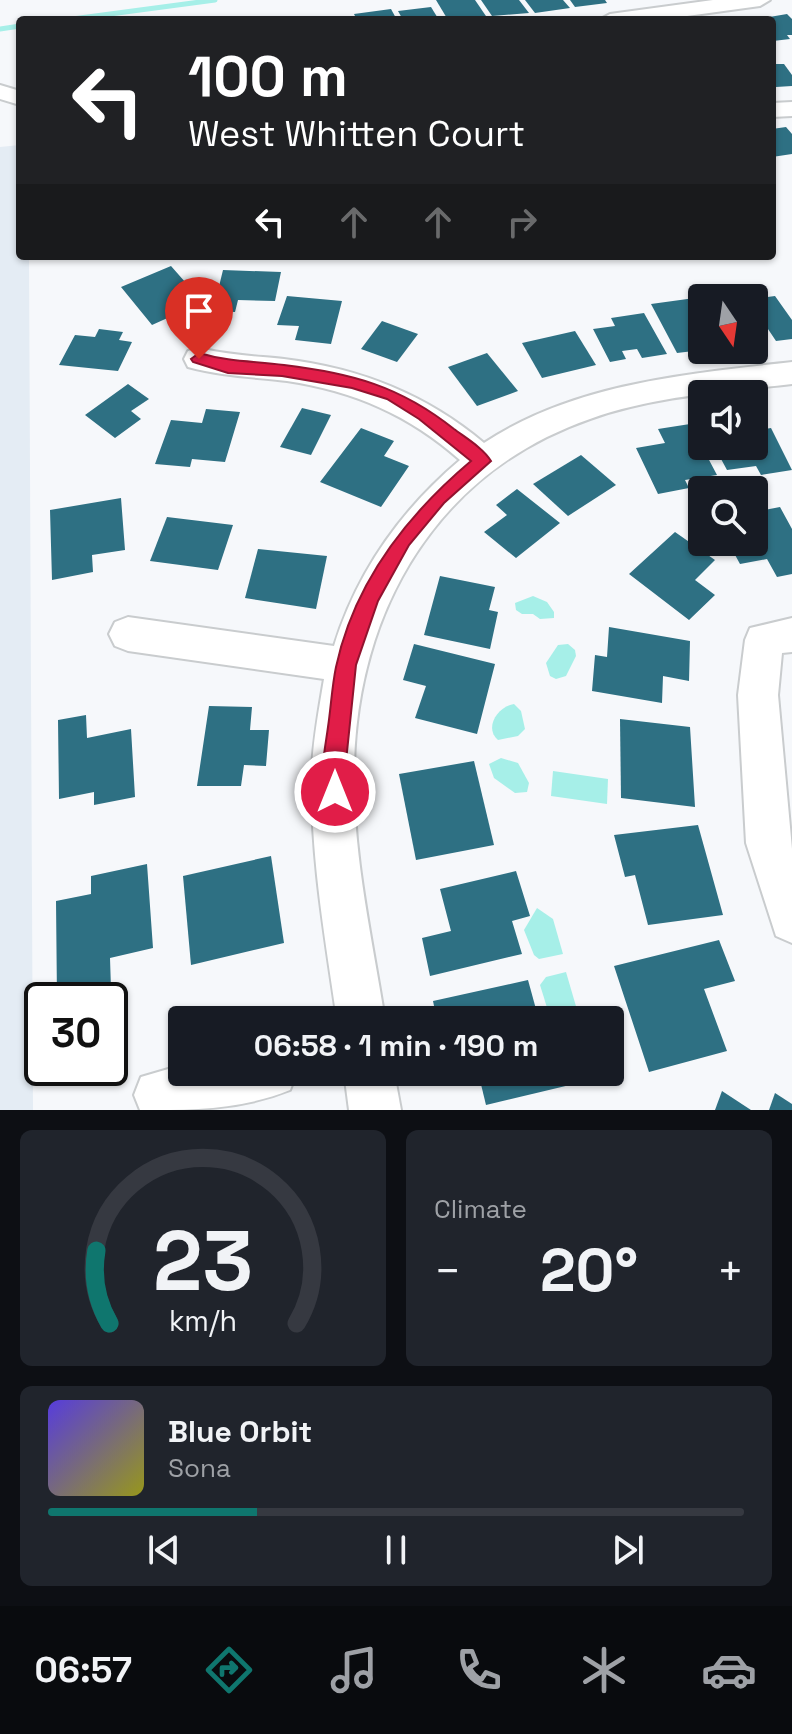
<!DOCTYPE html>
<html lang="en">
<head>
<meta charset="utf-8">
<style>
	body { margin:0; font-family:"Space Grotesk",sans-serif; background:#20242c; color:#f1f3f6; height:100vh; display:flex; flex-direction:column; font-size:30px; white-space:nowrap }
	* { box-sizing:border-box; margin:0 }
	p { font-size:26px; color:#9ea1a6 }
	.icon { flex:none; width:44px; height:44px; fill:none; stroke:currentColor; stroke-width:2; stroke-linecap:round; stroke-linejoin:round }
	.map { position:relative; height:1110px; overflow:hidden }
	.drawer { display:flex; flex-direction:column; gap:20px; padding:20px; background:#0d0f14; flex:1 }
	.drawer>* { flex:none }
	.banner { position:absolute; left:16px; top:16px; width:760px; height:244px; border-radius:8px; box-shadow:0 2px 6px #0004; background:#202124; color:#fff; overflow:hidden }
	.needle { width:52px; rotate:167deg }
	.controls { position:absolute; left:688px; top:284px; display:grid; gap:16px }
	.controls a { display:grid; place-items:center; width:80px; height:80px; border-radius:8px; background:#171b24; box-shadow:0 2px 6px #0004; font-size:40px }
	.speed { position:absolute; left:24px; top:982px; display:flex; gap:16px; font-size:40px; font-weight:700; text-align:center }
	.speed>* { display:grid; place-content:center; width:104px; height:104px; border-radius:50%; background:#171b24; box-shadow:0 2px 6px #0004; line-height:1 }
	.speed .limit { border:4px solid #111; border-radius:12px; background:#fff; color:#111 }
	.pin { position:absolute; display:grid; place-items:center; width:68px; height:68px; color:#fff; margin:-82px -34px; border-radius:50% 50% 50% 0; rotate:-45deg; box-shadow:0 0 8px #0007 }
	.pin .icon { rotate:45deg }
	.me { position:absolute; width:88px; margin:-44px; rotate:0deg; stroke-linejoin:round; filter:drop-shadow(0 0 6px #0008) }
	.turn { display:flex; align-items:center; gap:28px; height:168px; padding:0 40px; font-size:36px }
	.turn .icon { width:104px; height:104px; stroke-width:2.5 }
	.turn b { display:block; font-size:56px; line-height:68px }
	.lanes { display:flex; align-items:center; height:76px; padding:0 40px; background:#0003; justify-content:center; gap:40px; direction:ltr }
	.lanes .off { opacity:.35 }
	.big { font-size:60px; font-weight:800; line-height:1.1 }
	.drawer .widget { flex:1; display:flex; flex-direction:column; justify-content:center; gap:12px; min-width:0; padding:0 28px; border-radius:12px; background:#20242c }
	.drawer .dial { align-items:center; gap:0 }
	.dial svg { height:208px; overflow:visible; fill:none; stroke:#363941; stroke-width:7; stroke-linecap:round; text-anchor:middle }
	.dial text { fill:#f1f3f6; stroke:none }
	.song { display:flex; align-items:center; gap:24px }
	.cover { width:96px; height:96px; border-radius:12px; background:linear-gradient(135deg,hsl(250 70% 55%),hsl(60 70% 35%)) }
	.played { height:8px; border-radius:4px; background:linear-gradient(90deg,#0f766e 30%,#363941 30%) }
	.keys { display:flex; justify-content:space-around; direction:ltr }
	.heat { display:flex; justify-content:space-between; align-items:center; font-size:44px; direction:ltr }
	.drawer .tiles { flex:1; display:grid; gap:20px; grid-template-columns:1fr 1fr }
	.widget:last-child { grid-column:span 2 }
	.trip { position:absolute; left:168px; top:1006px; width:456px; height:80px; border-radius:8px; background:#171b24; box-shadow:0 2px 6px #0004; font-weight:800; line-height:80px; text-align:center }
	.tabs { display:flex; height:128px; justify-content:space-around; align-items:center; background:#090b0e; color:#9ea1a6 }
	.tabs .icon { width:56px; height:56px }
	.tabs .selected { color:#0f766e }
	.tabs b { font-size:36px; color:#f1f3f6 }
	.map>svg:first-child { display:block }
	.built { fill:#e4ecf4 }
	.water { fill:#a6efe8 }
	.lines { fill:none; stroke-linecap:round; stroke-linejoin:round }
	.stream { stroke:#a6efe8; stroke-width:5 }
	.building { fill:#2e7083 }
	.minor-casing { stroke:#c9ccce; stroke-width:4 }
	.minor { fill:#fff; fill-rule:evenodd }
	.route { fill:#e11d48; stroke:#92132f; stroke-width:2 }
</style>
</head>
<body>
<div class="map">
<svg width="792" height="1110" viewBox="0 0 792 1110">
	<rect width="100%" height="100%" fill="#f6f8fb"/>
	<!-- built -->
	<path class="built" d="M20,145v111h9l4,854h-33v-963z"/>
	<!-- water -->
	<g class="water">
		<path d="M533,596l14,6 7,10v6l-14,1 -7,-5h-11l-6,-4 -1,-7z"/>
		<path d="M568,644l7,6 1,6 -10,20 -10,3 -6,-3 -4,-13 12,-18z"/>
		<path d="M514,704l7,7 4,18 -7,7 -20,4c-14,-12 -1,-33 16,-36z"/>
		<path d="M501,758l17,5 11,20 -2,9 -12,1 -21,-15 -5,-14z"/>
		<path d="M553,771l55,8 -1,25 -56,-8z"/>
		<path d="M537,908l16,11 10,35 -24,5 -5,-4 -10,-25z"/>
		<path d="M566,972l14,48h-26l-5,-6 -9,-29 6,-8z"/>
	</g>
	<g class="lines">
		<!-- stream -->
		<g class="stream">
			<path d="M65,20l150,-20"/>
			<path d="M0,29l20,-3"/>
		</g>
	</g>
	<!-- building -->
	<g class="building">
		<path d="M436,0h39l13,19 -40,1z"/>
		<path d="M481,0h38l10,13 -37,3z"/>
		<path d="M525,0h38l7,8 -35,5z"/>
		<path d="M570,0h35l2,3 -32,4z"/>
		<path d="M431,7l8,13h-36l-5,-9z"/>
		<path d="M391,9l6,11h-40l-3,-6z"/>
		<path d="M787,14l5,5v16h-5l3,4 -17,2 -1,-21h-20z"/>
		<path d="M772,64h12l8,11v11l-16,1 -4,-6z"/>
		<path d="M786,127l6,7v20l-20,3v-28z"/>
		<path d="M171,266l22,25 -20,9 10,11 -31,14 -31,-38z"/>
		<path d="M223,270l58,2 -6,29 -37,-1 -3,12 -22,-1z"/>
		<path d="M287,296l55,5 -11,43 -36,-4 4,-14 -22,-1z"/>
		<path d="M775,296l17,24v19l-16,2 -10,-15 -12,2v-29z"/>
		<path d="M702,297v53l-25,3 -26,-49z"/>
		<path d="M644,313l23,41 -25,4 -5,-9 -15,2 4,8 -16,3 -17,-33 22,-3 -4,-8z"/>
		<path d="M382,321l36,13 -21,28 -36,-13z"/>
		<path d="M99,329l24,3 -4,8 13,2 -14,29 -59,-6 16,-30 20,2z"/>
		<path d="M575,331l21,34 -54,13 -20,-35z"/>
		<path d="M487,353l31,38 -41,15 -29,-39z"/>
		<path d="M128,384l21,15 -18,12 10,8 -26,19 -30,-23z"/>
		<path d="M302,408l29,7 -20,40 -31,-8z"/>
		<path d="M206,409l34,3 -15,50 -33,-3 -2,8 -35,-3 16,-44 31,3z"/>
		<path d="M690,424l27,51 -32,5 4,8 -31,6 -22,-46 29,-5 -7,-14z"/>
		<path d="M361,428l33,13 -10,15 25,10 -28,41 -61,-25z"/>
		<path d="M771,428l21,42 -31,5 -5,-9 -29,4 -13,-24h40v-15z"/>
		<path d="M581,455l35,30 -48,31 -35,-32z"/>
		<path d="M517,489l43,34 -44,35 -32,-26 23,-17 -11,-10z"/>
		<path d="M121,498l4,52 -33,5 1,17 -41,8 -2,-70z"/>
		<path d="M780,507l12,22v45l-15,3 -10,-18 -27,5 -12,-22h26v-30z"/>
		<path d="M167,517l66,8 -15,45 -68,-9z"/>
		<path d="M675,532l40,28 -20,20 20,15 -26,25 -60,-46z"/>
		<path d="M258,549l69,7 -11,53 -71,-11z"/>
		<path d="M440,576l55,11 -6,23 9,2 -8,37 -66,-14z"/>
		<path d="M609,627l81,14 -1,40 -26,-5 -1,27 -70,-12 3,-36 12,2z"/>
		<path d="M414,644l81,20 -18,70 -62,-16 11,-32 -23,-6z"/>
		<path d="M209,706l43,1 -2,23h19l-3,36 -22,-1 -3,21h-44z"/>
		<path d="M86,715l1,23 44,-9 4,68 -41,8v-13l-35,7 -1,-79z"/>
		<path d="M620,719l70,8 5,80 -74,-9z"/>
		<path d="M474,761l20,84 -78,15 -17,-86z"/>
		<path d="M698,825l25,90 -75,10 -13,-50 -10,2 -11,-42z"/>
		<path d="M271,856l13,87 -93,22 -8,-89z"/>
		<path d="M147,864l6,84 -43,10 1,31 -54,11 -1,-99 35,-7v-18z"/>
		<path d="M516,871l14,45 -18,5 10,33 -92,22 -8,-38 29,-7 -11,-42z"/>
		<path d="M719,940l16,41 -31,8 23,62 -78,21 -35,-106z"/>
		<path d="M528,980l11,40h-102l-4,-19z"/>
		<path d="M478,1072h92l4,12 -88,21z"/>
		<path d="M722,1091l29,19h-36z"/>
		<path d="M775,1093l17,11v6h-23z"/>
	</g>
	<g class="lines">
		<defs>
			<g id="minor">
				<path d="M713,0h57l-10,6 -102,14h-59l11,-6z"/>
				<path d="M0,85l20,6v14l-20,-6z"/>
				<path d="M792,102v14l-20,1v-14z"/>
				<path d="M199,348c28,7 56,8 85,11 75,9 142,35 200,84 91,-60 203,-69 308,-81v22c-68,8 -137,12 -202,35 -153,53 -233,191 -236,348 -2,85 18,170 31,253h-48c-12,-83 -27,-166 -25,-250 1,-30 7,-61 12,-91l-196,-28 -13,-5 -6,-12 6,-12 13,-5 206,29c23,-74 67,-136 126,-186 -51,-45 -106,-69 -173,-79 -34,-4 -66,-5 -99,-14l-4,-8 4,-8z"/>
				<path d="M792,618v34l-10,1 -4,42 14,154v94l-16,-7 -30,-93 -8,-148 7,-55 5,-12z"/>
				<path d="M182,1065v7h115l-7,18c-49,20 -99,20 -150,20l-6,-15 7,-18z"/>
				<path d="M344,1072h50l7,38h-52z"/>
			</g>
		</defs>
		<!-- minor casing -->
		<use href="#minor" class="minor-casing"/>
		<!-- minor -->
		<use href="#minor" class="minor"/>
	</g>
	<!-- route -->
	<path class="route" d="M199,353c30,9 54,8 85,12 67,8 116,21 170,64 12,9 29,19 37,32l-47,42 -35,42 -31,56 -22,64 -14,135 -7,3 -8,-3c-9,-22 -2,-50 1,-73 3,-20 4,-41 8,-60 18,-84 71,-152 135,-206l-52,-42 -32,-20 -35,-11 -70,-12 -54,-3 -35,-11 -2,-3z"/>
</svg>
<div class="controls">
<a><svg class="needle" viewBox="-14 -14 28 28"><path d="M0-13l5 13h-10z" fill="#e53935"/><path d="M0 13l5-13h-10z" fill="#9ea1a6"/></svg></a>
<a><svg class="icon" aria-label="sound" viewBox="0 0 24 24"><path d="M4 9h4l5-4v14l-5-4H4zM17 9q2 3 0 6"/></svg></a>
<a><svg class="icon" aria-label="search" viewBox="0 0 24 24"><circle cx="10" cy="10" r="6"/><path d="M15 15l6 6"/></svg></a>
</div>
<div class="speed"><div class="limit">30</div></div>
<div class="pin" style="left:199px;top:359px;background:#d93025"><svg class="icon" aria-label="arrive" viewBox="0 0 24 24"><path d="M6 21V4h12l-3 4 3 4H6"/></svg></div>
<svg class="me" style="left:335px;top:792px" viewBox="-20 -20 40 40"><circle r="17" fill="#e11d48" stroke="#fff" stroke-width="3"/><path d="M0-11L8 9 0 5-8 9z" fill="#fff"/></svg>
<div class="trip">06:58 · 1 min · 190 m</div>
<div class="banner">
<div class="turn"><svg class="icon" aria-label="left" viewBox="0 0 24 24"><path d="M17 20v-9H6M10 6l-5 5 5 5"/></svg><div><b>100 m</b>West Whitten Court</div></div>
<div class="lanes"><svg class="icon" aria-label="left" viewBox="0 0 24 24"><path d="M17 20v-9H6M10 6l-5 5 5 5"/></svg><svg class="icon off" aria-label="ahead" viewBox="0 0 24 24"><path d="M12 20V5M6 11l6-6 6 6"/></svg><svg class="icon off" aria-label="ahead" viewBox="0 0 24 24"><path d="M12 20V5M6 11l6-6 6 6"/></svg><svg class="icon off" aria-label="right" viewBox="0 0 24 24"><path d="M7 20v-9h11M14 6l5 5-5 5"/></svg></div>
</div>
</div>
<section class="drawer">
<div class="tiles">
<div class="widget dial"><svg viewBox="0 0 100 80">
<path d="M14 69A42 42 0 1 1 86 69"/>
<path d="M14 69A42 42 0 0 1 9 41" stroke="#0f766e"/>
<text x="50" y="56" font-size="32" font-weight="700">23</text>
<text x="50" y="72" font-size="11">km/h</text>
</svg></div>
<div class="widget"><p>Climate</p>
<div class="heat"><a>−</a><b class="big">20°</b><a>+</a></div>
</div>
<div class="widget">
<div class="song"><i class="cover"></i><div><b>Blue Orbit</b><p>Sona</p></div></div>
<div class="played"></div>
<div class="keys"><svg class="icon" aria-label="previous" viewBox="0 0 24 24"><path d="M18 5L8 12l10 7zM5 5v14"/></svg><svg class="icon" aria-label="pause" viewBox="0 0 24 24"><path d="M8 5v14M16 5v14"/></svg><svg class="icon" aria-label="next" viewBox="0 0 24 24"><path d="M6 5l10 7-10 7zM19 5v14"/></svg></div>
</div>
</div>
</section>
<nav class="tabs">
<b>06:57</b>
<svg class="icon selected" aria-label="directions" viewBox="0 0 24 24"><path d="M12 3l9 9-9 9-9-9zM9 14v-3h6M13 9l2 2-2 2"/></svg>
<svg class="icon" aria-label="music" viewBox="0 0 24 24"><path d="M9 18V5l10-2v13"/><circle cx="6" cy="18" r="3"/><circle cx="16" cy="16" r="3"/></svg>
<svg class="icon" aria-label="phone" viewBox="0 0 24 24"><path d="M5 4h4l2 5-3 2q2 4 5 5l2-3 5 2v4C11 20 4 13 5 4z"/></svg>
<svg class="icon" aria-label="climate" viewBox="0 0 24 24"><path d="M12 3v18M4 7l16 10M4 17L20 7"/></svg>
<svg class="icon" aria-label="car" viewBox="0 0 24 24"><path d="M5 17H2v-5l4-1 3-4h7l3 4 3 1v5h-3M9 17h6M6 11h13"/><circle cx="7" cy="17" r="2"/><circle cx="17" cy="17" r="2"/></svg>
</nav>
</body>
</html>
